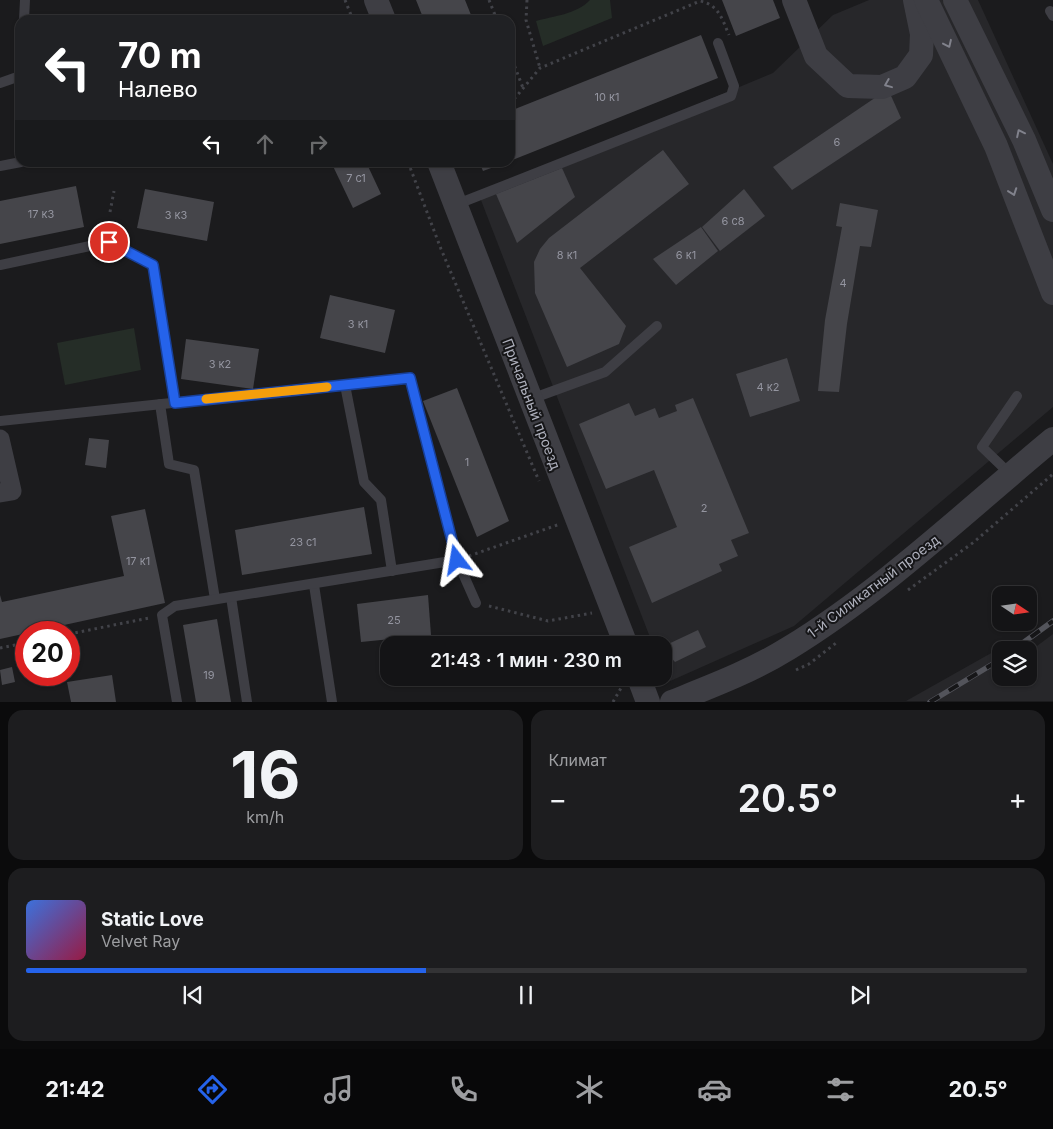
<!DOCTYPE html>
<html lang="ru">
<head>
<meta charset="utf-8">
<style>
	body { margin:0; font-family:Inter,sans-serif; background:#1d1d1f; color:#f1f3f6; height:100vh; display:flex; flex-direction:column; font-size:19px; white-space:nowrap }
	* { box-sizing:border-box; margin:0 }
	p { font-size:16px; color:#9d9ea1 }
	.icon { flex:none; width:28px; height:28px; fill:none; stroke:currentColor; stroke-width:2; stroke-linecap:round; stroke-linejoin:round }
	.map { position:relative; height:702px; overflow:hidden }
	.drawer { display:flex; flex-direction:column; gap:8px; padding:8px; background:#0b0b0c; flex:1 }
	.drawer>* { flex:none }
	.banner { position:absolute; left:15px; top:15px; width:500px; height:152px; border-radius:15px; box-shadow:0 1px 4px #0004,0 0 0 1px #333335; background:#202124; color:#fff; overflow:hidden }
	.needle { width:32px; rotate:103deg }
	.buttons { position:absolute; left:992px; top:586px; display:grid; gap:10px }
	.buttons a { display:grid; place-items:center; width:45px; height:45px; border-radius:10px; background:#141416; box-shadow:0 1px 4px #0004,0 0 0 1px #333335; font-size:25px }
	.speed { position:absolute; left:15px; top:621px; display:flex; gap:10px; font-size:25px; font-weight:700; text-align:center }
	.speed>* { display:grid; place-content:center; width:65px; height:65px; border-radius:50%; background:#141416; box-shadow:0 1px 4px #0004,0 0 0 1px #333335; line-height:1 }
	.speed .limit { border:8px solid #d22; background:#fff; color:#111 }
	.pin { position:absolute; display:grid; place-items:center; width:42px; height:42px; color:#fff; margin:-21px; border:2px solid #fff; border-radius:50%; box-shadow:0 1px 5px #0007 }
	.me { position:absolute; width:55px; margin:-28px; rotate:346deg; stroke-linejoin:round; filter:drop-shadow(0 0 4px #0008) }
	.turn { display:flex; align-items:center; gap:18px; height:105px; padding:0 20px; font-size:22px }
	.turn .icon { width:65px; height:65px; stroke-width:2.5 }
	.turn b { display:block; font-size:35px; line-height:42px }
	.lanes { display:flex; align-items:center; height:48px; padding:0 20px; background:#0003; justify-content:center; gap:25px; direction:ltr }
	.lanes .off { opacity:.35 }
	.big { font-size:38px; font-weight:600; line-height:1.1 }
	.drawer .tile { flex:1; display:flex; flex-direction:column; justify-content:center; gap:8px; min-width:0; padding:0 18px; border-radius:15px; background:#1d1d1f }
	.drawer .dial { align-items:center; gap:0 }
	.dial b { font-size:65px; line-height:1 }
	.song { display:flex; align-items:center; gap:15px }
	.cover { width:60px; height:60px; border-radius:8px; background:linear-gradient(135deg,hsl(220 70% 55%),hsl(340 70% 35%)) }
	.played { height:5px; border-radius:2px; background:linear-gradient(90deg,#2563eb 40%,#333335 40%) }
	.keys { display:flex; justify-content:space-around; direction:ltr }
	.heat { display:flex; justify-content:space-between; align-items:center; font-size:28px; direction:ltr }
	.drawer .tiles { flex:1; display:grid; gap:8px; grid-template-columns:1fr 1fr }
	.tile:last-child { grid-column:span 2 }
	.trip { position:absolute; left:380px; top:636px; width:292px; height:50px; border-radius:15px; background:#141416; box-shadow:0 1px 4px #0004,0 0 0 1px #333335; font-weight:600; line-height:50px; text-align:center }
	.tabs { display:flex; height:80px; justify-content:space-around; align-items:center; background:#080809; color:#9d9ea1 }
	.tabs .icon { width:35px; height:35px }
	.tabs .current { color:#2563eb }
	.tabs b { font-size:22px; color:#f1f3f6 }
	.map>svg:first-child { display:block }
	.built { fill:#27272a }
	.green { fill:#252d27 }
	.building { fill:#45454a }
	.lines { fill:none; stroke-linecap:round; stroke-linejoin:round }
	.path { stroke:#424349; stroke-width:3; stroke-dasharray:2.5 4; stroke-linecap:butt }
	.service { stroke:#3e3e44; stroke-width:10 }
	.minor { stroke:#3e3e44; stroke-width:19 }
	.tertiary { stroke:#3e3e44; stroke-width:24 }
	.rail-casing { stroke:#53545b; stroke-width:5.5 }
	.rail { stroke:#161618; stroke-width:4; stroke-dasharray:11; stroke-linecap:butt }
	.oneway { stroke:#81828c }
	.route-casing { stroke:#184099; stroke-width:12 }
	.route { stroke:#2563eb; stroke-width:9 }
	.slow { stroke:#f59e0b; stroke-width:9 }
	.labels { text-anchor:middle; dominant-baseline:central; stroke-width:4; stroke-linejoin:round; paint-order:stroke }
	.number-label { font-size:11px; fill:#9495a0 }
	.street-label { font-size:14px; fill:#aeb0bc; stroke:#161618 }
</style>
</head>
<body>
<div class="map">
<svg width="1053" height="702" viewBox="0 0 1053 702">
	<rect width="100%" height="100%" fill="#1b1b1d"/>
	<!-- built -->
	<g class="built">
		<path d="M869,0h109l75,164v243l-259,219 -126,56 -4,-10v-27h-11l-174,-450 294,-122 60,-58z"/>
		<path d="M1053,634v67h-147l103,-58 8,7h-16v28h28v-26z"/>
	</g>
	<!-- green -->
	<g class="green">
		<path d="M590,0h20l2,18 -69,28 -7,-25c18,-5 41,-7 54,-21z"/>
		<path d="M134,328l7,42 -76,15 -8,-42z"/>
	</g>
	<!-- building -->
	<g class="building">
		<path d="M416,0h49l8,20h-49z"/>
		<path d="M722,0h51l7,18 -44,18z"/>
		<path d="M701,35l17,43 -208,83v-50z"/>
		<path d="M888,89l13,29 -109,72 -19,-23z"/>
		<path d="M663,150l26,34 -109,84 46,58 -7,18 -52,23 -32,-74 -1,-31 6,-13 9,-11z"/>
		<path d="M331,162h35l15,32 -28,14z"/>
		<path d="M479,162h26v1l-22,8z"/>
		<path d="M562,168l13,29 -58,46 -21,-49z"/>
		<path d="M76,186l8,41 -84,17v-43z"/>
		<path d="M145,189l69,13 -7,39 -70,-13z"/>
		<path d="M744,189l21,27 -45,35 -18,-24z"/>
		<path d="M840,203l38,7 -7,37 -11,-1 -13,78 -8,68 -21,-1 7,-71 17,-93 -6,-1z"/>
		<path d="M701,227l17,24 -42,34 -23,-26z"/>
		<path d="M330,295l65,15 -10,43 -65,-15z"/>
		<path d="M186,339l73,10 -6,40 -72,-10z"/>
		<path d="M787,358l13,43 -50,16 -14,-43z"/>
		<path d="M457,388l52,133 -32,16 -54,-136z"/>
		<path d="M693,398l56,135 -18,7 7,16 -19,8 3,7 -70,32 -23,-56 48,-20 -23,-57 -48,19 -27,-65 50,-21 6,13 20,-8 4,10 18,-7 -2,-6z"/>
		<path d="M89,438l20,2 -3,28 -21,-3z"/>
		<path d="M364,507l8,47 -130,21 -7,-45z"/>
		<path d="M145,509l20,94 -165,36v-44l2,7 122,-26 -13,-60z"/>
		<path d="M428,595l3,40 -70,7 -4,-38z"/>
		<path d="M217,619l14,83h-35l-13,-77z"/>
		<path d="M698,630l8,17 -31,15 -11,-12v-4z"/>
		<path d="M12,667l3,15 -13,3 -2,-15z"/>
		<path d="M112,675l4,27h-45l-4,-20z"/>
	</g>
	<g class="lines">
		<!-- path -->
		<g class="path">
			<path d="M345,0l8,20"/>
			<path d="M489,0l8,20"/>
			<path d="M527,0l-1,20 14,48"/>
			<path d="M510,54l13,34"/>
			<path d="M510,104l30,-36 160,-67c19,4 22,18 29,34"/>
			<path d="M408,162l33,87 98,232"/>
			<path d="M110,212l4,-21"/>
			<path d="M469,556l91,-32"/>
			<path d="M908,590l66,-48 79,-68"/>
			<path d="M489,606l59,15 44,-8"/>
			<path d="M69,634l80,-16"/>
			<path d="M0,648l26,-5"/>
			<path d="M796,670l13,-6 27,-21"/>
			<path d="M613,702l8,-14"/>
		</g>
		<!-- service -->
		<g class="service">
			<path d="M1050,11l3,5"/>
			<path d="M24,20l1,-20"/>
			<path d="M0,83l20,-7v-4"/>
			<path d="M0,166l21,-4"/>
			<path d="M455,205l276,-109 3,-10 -16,-43"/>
			<path d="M0,265l109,-23 44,23 22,138"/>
			<path d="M345,385l19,97 17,18 11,71"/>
			<path d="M531,399l74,-27 52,-46"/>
			<path d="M160,404l9,60 25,6 21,129"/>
			<path d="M0,421l410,-43 47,182"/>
			<path d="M1010,474l-28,-27 35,-51"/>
			<path d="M314,585l18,117"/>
			<path d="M231,597l16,105"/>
			<path d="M177,702l-15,-87 13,-9 282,-46 19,43"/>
		</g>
		<!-- minor -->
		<path class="minor" d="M0,439l12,52 -12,2"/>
		<!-- tertiary -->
		<g class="tertiary">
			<path d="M376,0l8,20"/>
			<path d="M794,0l22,56 32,30 34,1 23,-10 16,-22 1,-21 -7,-34"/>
			<path d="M926,0l70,146 57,147"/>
			<path d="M955,0l69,140 29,70"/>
			<path d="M439,162l187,483"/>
			<path d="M639,678l9,24"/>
			<path d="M672,702c40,-16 80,-31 117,-54 96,-59 178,-138 264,-209"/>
		</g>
		<defs>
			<g id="rail">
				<path d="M1013,650l40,-29"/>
				<path d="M930,702l71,-43"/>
			</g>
		</defs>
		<!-- rail casing -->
		<use href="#rail" class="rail-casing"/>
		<!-- rail -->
		<use href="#rail" class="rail"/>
	</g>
	<!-- one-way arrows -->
	<defs><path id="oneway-chevron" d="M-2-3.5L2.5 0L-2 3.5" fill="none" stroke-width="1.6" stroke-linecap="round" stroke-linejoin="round" transform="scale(1.25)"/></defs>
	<g class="oneway">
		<use href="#oneway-chevron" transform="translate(948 44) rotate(65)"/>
		<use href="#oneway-chevron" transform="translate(888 84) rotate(158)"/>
		<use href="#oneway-chevron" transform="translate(1020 133) rotate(-116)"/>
		<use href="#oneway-chevron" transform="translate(1013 192) rotate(70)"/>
	</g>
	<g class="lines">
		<defs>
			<path id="route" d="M109,242l44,23 22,138 235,-25 47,182"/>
		</defs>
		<!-- route casing -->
		<use href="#route" class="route-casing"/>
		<!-- route -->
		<use href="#route" class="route"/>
		<!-- slow -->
		<path class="slow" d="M206,399l121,-12"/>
	</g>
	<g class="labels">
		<!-- number labels -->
		<g class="number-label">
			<text x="607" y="97">10 к1</text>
			<text x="837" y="142">6</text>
			<text x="356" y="178">7 с1</text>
			<text x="41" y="214">17 к3</text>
			<text x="176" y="215">3 к3</text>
			<text x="733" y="221">6 с8</text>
			<text x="567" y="255">8 к1</text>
			<text x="686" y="255">6 к1</text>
			<text x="843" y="283">4</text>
			<text x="358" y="324">3 к1</text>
			<text x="220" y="364">3 к2</text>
			<text x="768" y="387">4 к2</text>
			<text x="467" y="462">1</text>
			<text x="704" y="508">2</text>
			<text x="303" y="542">23 c1</text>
			<text x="138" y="561">17 к1</text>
			<text x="394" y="620">25</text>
			<text x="209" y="675">19</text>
		</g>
		<!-- street labels -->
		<g class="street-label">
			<text transform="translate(532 404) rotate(69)">Причальный проезд</text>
			<text transform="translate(873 586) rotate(-37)">1-й Силикатный проезд</text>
		</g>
	</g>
</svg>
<div class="buttons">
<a><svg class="needle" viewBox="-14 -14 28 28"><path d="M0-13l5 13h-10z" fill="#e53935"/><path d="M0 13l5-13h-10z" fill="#9d9ea1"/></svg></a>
<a><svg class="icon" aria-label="layers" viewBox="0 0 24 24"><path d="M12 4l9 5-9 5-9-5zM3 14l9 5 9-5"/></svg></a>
</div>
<div class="speed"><div class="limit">20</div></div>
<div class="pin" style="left:109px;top:242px;background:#d93025"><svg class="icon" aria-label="arrive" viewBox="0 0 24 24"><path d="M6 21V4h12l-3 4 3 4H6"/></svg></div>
<svg class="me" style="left:457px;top:560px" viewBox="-20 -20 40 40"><path d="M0-17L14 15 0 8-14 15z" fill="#2563eb" stroke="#fff" stroke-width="4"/></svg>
<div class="trip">21:43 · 1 мин · 230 m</div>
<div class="banner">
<div class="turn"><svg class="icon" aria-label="left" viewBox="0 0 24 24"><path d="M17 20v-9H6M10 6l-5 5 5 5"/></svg><div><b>70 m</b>Налево</div></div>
<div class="lanes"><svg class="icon" aria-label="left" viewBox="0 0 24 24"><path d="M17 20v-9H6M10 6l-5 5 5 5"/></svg><svg class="icon off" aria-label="ahead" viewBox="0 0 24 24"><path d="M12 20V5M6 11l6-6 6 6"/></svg><svg class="icon off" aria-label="right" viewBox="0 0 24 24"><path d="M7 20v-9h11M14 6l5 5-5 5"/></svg></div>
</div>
</div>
<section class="drawer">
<div class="tiles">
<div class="tile dial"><b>16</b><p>km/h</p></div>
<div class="tile"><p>Климат</p>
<div class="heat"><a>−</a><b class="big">20.5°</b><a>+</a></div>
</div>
<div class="tile">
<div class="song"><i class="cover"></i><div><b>Static Love</b><p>Velvet Ray</p></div></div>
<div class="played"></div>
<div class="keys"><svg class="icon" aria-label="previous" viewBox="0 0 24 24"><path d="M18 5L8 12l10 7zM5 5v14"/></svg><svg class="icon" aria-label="pause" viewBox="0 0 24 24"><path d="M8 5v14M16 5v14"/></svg><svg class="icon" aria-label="next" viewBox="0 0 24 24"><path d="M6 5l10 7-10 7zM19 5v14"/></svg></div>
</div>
</div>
</section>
<nav class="tabs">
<b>21:42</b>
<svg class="icon current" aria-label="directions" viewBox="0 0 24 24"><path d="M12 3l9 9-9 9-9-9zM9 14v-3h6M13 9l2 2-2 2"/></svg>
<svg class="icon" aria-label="music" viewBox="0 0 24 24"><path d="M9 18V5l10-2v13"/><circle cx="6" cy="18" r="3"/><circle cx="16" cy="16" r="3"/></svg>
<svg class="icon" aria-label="phone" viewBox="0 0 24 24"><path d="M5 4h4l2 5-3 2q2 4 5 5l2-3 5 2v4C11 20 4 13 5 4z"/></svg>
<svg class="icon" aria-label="climate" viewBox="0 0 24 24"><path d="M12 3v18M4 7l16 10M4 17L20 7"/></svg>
<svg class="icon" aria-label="car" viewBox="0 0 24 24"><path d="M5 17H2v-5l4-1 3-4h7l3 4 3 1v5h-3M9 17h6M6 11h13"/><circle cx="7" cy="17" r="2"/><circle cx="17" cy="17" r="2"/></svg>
<svg class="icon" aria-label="filters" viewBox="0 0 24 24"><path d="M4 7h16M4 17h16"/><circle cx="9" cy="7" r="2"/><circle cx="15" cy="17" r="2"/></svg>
<b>20.5°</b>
</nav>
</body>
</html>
